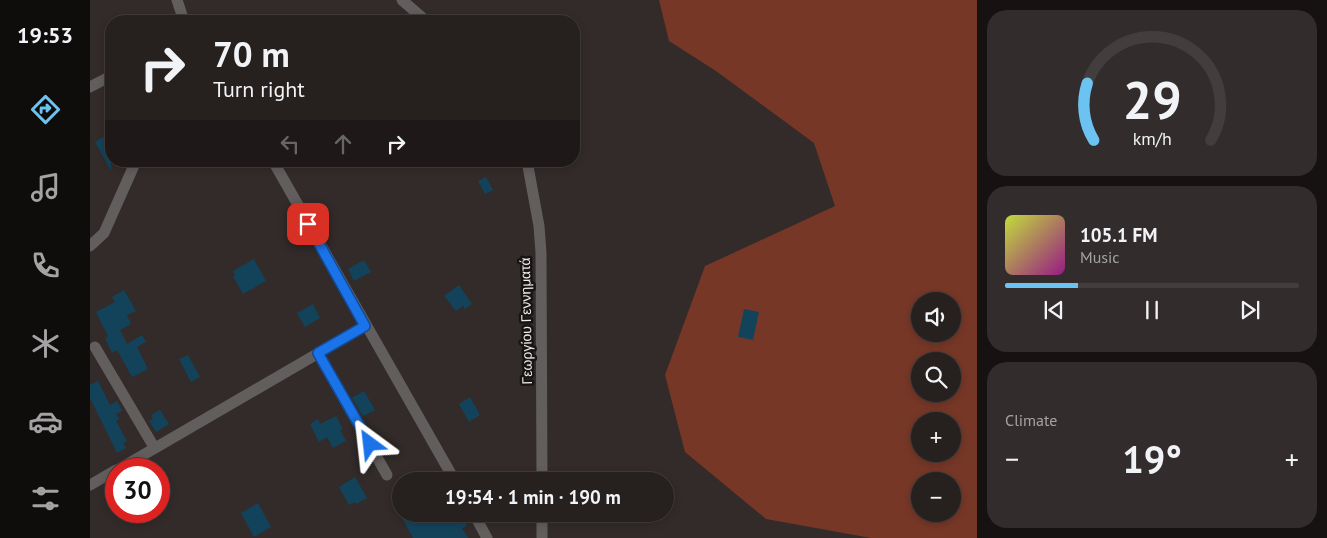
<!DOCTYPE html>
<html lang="en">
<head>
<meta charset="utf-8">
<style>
	body { margin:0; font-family:"PT Sans",sans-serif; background:#322d2c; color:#f1f3f6; height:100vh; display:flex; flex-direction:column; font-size:19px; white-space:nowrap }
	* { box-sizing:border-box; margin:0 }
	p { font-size:16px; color:#a4a3a4 }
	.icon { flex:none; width:28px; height:28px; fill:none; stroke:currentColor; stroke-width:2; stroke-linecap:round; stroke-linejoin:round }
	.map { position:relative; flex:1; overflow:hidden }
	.drawer { display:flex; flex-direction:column; gap:10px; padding:10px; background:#151211; width:350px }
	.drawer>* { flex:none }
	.guide { position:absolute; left:15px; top:15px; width:475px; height:152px; border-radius:20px; box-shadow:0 2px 8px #0003,0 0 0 1px #423e3d; background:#26201f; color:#f1f3f6; overflow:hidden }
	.fabs { position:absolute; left:821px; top:292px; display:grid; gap:10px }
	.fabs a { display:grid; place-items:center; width:50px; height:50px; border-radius:50%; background:#26201f; box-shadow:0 2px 8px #0003,0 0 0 1px #423e3d; font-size:25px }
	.speed { position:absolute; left:15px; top:458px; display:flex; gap:10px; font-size:25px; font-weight:700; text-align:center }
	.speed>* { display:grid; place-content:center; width:65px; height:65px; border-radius:50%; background:#26201f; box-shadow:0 2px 8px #0003,0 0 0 1px #423e3d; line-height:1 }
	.speed .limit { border:8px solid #d22; background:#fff; color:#111 }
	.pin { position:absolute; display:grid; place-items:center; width:42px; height:42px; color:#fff; margin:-21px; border-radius:10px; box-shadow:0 2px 8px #0006 }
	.me { position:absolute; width:55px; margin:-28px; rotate:330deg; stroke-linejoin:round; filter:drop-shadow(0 0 4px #0008) }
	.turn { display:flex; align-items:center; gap:18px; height:105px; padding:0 25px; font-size:22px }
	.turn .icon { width:65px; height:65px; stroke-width:2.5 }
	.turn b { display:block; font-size:35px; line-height:42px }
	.lanes { display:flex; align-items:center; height:48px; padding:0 25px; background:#0003; justify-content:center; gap:25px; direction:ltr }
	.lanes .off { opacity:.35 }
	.big { font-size:38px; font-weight:800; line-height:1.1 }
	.drawer .widget { flex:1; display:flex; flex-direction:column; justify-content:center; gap:8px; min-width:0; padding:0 18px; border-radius:20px; background:#322d2c }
	.drawer .dial { align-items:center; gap:0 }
	.dial svg { height:130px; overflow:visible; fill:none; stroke:#423e3d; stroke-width:7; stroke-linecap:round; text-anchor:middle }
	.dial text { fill:#f1f3f6; stroke:none }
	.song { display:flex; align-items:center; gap:15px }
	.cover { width:60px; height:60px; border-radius:8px; background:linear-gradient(135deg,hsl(70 70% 55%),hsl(310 70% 35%)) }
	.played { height:5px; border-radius:2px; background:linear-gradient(90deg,#6cc3f2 25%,#423e3d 25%) }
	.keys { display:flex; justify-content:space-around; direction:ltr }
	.heat { display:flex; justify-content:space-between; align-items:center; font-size:28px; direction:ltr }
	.trip { position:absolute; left:302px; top:472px; width:282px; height:50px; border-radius:25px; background:#26201f; box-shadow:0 2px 8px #0003,0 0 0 1px #423e3d; font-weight:800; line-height:50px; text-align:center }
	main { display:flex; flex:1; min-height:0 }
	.menu { display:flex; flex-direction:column; width:90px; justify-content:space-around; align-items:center; background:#0f0d0c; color:#a4a3a4 }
	.menu .icon { width:35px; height:35px }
	.menu .selected { color:#6cc3f2 }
	.menu b { font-size:22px; color:#f1f3f6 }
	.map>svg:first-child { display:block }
	.green { fill:#763727; fill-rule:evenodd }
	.building { fill:#13435b }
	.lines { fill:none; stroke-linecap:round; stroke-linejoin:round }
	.minor { stroke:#625e5d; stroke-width:11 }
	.route-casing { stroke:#114b97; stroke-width:12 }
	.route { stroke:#1a73e8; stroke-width:9 }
	.labels { text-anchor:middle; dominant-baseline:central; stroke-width:5; stroke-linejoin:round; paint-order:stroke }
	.street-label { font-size:14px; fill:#efebea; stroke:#171414 }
</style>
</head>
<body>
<main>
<nav class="menu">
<b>19:53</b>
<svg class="icon selected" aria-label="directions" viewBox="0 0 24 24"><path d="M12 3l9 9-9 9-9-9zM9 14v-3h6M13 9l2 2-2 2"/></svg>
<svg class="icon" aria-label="music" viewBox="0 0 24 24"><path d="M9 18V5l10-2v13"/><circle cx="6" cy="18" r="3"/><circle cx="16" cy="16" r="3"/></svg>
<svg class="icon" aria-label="phone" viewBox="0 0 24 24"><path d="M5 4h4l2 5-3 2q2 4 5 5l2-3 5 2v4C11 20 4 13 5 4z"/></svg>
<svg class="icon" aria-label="climate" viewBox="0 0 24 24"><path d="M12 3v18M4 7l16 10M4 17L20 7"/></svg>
<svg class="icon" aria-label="car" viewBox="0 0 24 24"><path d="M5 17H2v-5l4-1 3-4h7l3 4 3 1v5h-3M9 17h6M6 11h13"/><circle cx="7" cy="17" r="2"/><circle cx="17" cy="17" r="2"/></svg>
<svg class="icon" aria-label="filters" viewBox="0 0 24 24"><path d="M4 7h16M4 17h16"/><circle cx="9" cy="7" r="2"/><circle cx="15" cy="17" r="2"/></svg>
</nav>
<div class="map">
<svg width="887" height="538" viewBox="0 0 887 538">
	<rect width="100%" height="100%" fill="#322b29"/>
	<!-- green -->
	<path class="green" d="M569,0h318v538h-106l-105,-19 -81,-67 -20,-77 40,-109 130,-60 -21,-63 -98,-72 -47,-30zM830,301h32v33h-32zM830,361h32v33h-32zM830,421h32v33h-32zM830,481h32v33h-32z"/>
	<!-- building -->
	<g class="building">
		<path d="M21,133v38l-16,-29z"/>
		<path d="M396,177l7,13 -8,4 -7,-13z"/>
		<path d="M164,259l12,22 -23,13 -10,-18 2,-1 -2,-4z"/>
		<path d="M274,260l7,12 -17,9 -6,-12z"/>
		<path d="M369,285l13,19 -7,5 -2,-3 -7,5 -12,-15z"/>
		<path d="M34,290l12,21 -9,4 4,9 -11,6 7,14 15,-9 4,7 -9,5 11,22 -16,8 -15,-27 -5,3 -7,-15 3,-2 -12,-24 19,-10 -3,-5z"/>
		<path d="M223,304l7,14 -15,9 -8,-14z"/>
		<path d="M654,309l15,3 -6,28 -15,-3z"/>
		<path d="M98,355l12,22 -9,5 -12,-23z"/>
		<path d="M8,381l12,24 7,-4 5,10 -6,3 3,5 -3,2 11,20 -4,2 3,5 -9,5 -27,-55v-13z"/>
		<path d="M274,391l11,19 -12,6 -11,-18z"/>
		<path d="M380,397l10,18 -11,7 -10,-18z"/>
		<path d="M70,410l9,14 -13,8 -7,-11 4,-2 -2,-4z"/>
		<path d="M246,416l7,13 -3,1 6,11 -13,7 -6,-11 -8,5 -9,-18 8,-5 2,5z"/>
		<path d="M265,477l12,21 -11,6 -1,-2 -6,3 -10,-18z"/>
		<path d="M168,503l13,24 -17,10 -13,-24z"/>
		<path d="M310,514h40l2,5 9,-5h9l7,12 -5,2 6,10h-55z"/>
	</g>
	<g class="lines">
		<!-- minor -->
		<g class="minor">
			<path d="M87,0l7,21"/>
			<path d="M312,0l24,21"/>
			<path d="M0,87l21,-11"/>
			<path d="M183,161l182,320"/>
			<path d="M437,161l12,65 2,27 1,228"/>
			<path d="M0,246l14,-13 32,-72"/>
			<path d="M5,347l59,100"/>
			<path d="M228,353l69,122"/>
			<path d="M29,469l246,-143"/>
			<path d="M0,485l26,-15"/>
			<path d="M384,514l13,24"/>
			<path d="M452,538v-24"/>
		</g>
	</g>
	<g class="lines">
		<defs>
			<path id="route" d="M218,224l57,102 -47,27 52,91"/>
		</defs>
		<!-- route casing -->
		<use href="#route" class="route-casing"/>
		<!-- route -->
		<use href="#route" class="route"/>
	</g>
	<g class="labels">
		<!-- street labels -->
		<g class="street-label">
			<text transform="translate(436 321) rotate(-91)">Γεωργίου Γεννηματά</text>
		</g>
	</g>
</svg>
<div class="fabs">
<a><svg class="icon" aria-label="sound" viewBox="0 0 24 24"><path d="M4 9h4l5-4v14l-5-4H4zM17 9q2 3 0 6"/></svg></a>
<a><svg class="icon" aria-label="search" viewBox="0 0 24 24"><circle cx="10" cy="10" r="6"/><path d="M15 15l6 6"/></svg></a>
<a>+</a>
<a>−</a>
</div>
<div class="speed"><div class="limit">30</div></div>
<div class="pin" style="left:218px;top:224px;background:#d93025"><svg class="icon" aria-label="arrive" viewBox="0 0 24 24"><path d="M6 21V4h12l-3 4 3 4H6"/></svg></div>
<svg class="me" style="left:280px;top:444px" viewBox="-20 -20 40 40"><path d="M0-17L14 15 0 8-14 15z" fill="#1a73e8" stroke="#fff" stroke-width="4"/></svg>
<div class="trip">19:54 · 1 min · 190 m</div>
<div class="guide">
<div class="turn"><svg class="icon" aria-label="right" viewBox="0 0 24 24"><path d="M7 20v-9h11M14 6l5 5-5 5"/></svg><div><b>70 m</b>Turn right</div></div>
<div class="lanes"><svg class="icon off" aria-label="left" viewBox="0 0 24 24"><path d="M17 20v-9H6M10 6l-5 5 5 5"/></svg><svg class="icon off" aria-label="ahead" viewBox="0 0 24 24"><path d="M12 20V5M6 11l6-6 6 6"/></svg><svg class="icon" aria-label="right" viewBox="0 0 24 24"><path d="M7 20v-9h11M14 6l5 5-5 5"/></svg></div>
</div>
</div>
<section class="drawer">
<div class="widget dial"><svg viewBox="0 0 100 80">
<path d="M14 69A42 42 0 1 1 86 69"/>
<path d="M14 69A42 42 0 0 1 10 34" stroke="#6cc3f2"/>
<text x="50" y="56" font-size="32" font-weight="700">29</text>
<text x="50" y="72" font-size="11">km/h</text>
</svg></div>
<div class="widget">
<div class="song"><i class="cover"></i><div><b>105.1 FM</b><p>Music</p></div></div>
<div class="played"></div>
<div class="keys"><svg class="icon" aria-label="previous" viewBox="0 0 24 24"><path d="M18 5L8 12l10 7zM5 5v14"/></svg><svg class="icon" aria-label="pause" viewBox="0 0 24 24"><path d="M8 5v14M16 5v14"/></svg><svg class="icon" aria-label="next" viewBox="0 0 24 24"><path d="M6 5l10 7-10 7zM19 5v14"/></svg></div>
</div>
<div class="widget"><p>Climate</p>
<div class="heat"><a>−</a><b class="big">19°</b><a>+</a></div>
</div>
</section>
</main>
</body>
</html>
